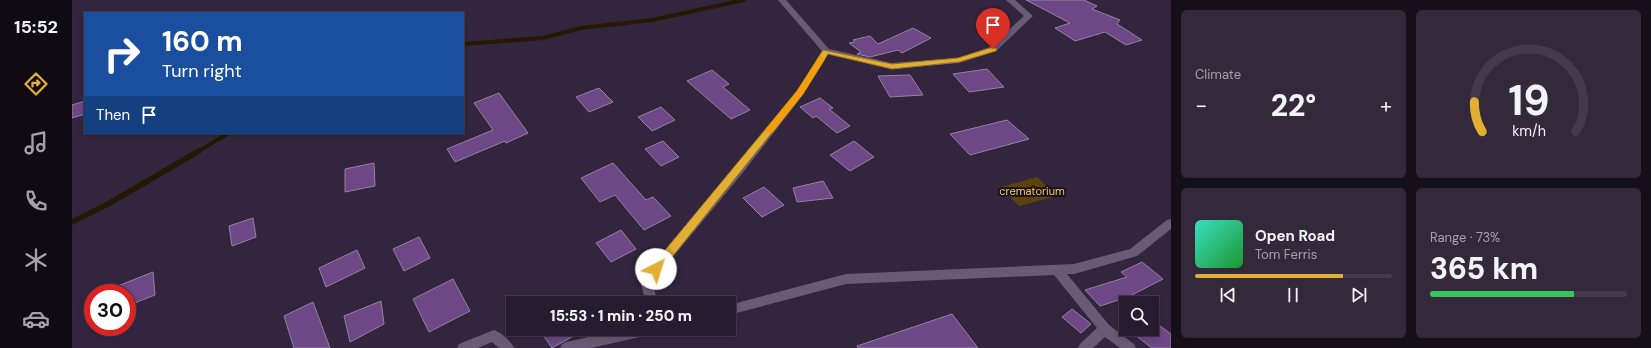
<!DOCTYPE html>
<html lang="en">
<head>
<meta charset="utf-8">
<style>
	body { margin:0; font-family:"DM Sans",sans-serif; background:#33293b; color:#f1f3f6; height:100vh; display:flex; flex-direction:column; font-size:15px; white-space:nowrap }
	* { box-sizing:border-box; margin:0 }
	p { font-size:13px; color:#a4a1aa }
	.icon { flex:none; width:22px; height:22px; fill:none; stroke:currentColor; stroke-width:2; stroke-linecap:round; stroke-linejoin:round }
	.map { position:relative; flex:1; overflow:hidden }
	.panel { display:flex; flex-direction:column; gap:10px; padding:10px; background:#150f1a; width:480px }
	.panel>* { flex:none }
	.hud { position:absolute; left:12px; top:12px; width:380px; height:122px; border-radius:0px; box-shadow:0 2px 6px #0003,0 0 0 1px #433a4b; background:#1a4fa0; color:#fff; overflow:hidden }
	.controls { position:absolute; left:1047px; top:296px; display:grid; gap:8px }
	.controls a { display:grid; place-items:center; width:40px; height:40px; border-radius:0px; background:#271c2f; box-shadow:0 2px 6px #0003,0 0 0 1px #433a4b; font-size:20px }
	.speed { position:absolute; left:12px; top:284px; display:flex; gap:8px; font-size:20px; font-weight:700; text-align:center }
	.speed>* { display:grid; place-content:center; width:52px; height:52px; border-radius:50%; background:#271c2f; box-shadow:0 2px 6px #0003,0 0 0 1px #433a4b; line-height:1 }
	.speed .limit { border:6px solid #d22; background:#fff; color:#111 }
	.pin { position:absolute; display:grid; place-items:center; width:34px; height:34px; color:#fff; margin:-41px -17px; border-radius:50% 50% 50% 0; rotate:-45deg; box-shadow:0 0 4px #0007 }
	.pin .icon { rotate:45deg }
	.me { position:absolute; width:44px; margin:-22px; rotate:40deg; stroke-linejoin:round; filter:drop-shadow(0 0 3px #0008) }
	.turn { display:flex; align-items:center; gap:14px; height:84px; padding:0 12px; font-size:18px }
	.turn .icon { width:52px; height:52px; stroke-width:2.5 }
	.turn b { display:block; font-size:28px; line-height:34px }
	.then { display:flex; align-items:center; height:38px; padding:0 12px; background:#0003; gap:8px; font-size:15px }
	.big { font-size:30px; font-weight:800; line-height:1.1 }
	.panel .tile { flex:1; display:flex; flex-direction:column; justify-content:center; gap:6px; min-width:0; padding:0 14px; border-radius:6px; background:#33293b }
	.panel .dial { align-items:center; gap:0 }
	.dial svg { height:104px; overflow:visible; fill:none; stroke:#433a4b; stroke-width:7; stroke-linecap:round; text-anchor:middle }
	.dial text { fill:#f1f3f6; stroke:none }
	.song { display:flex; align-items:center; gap:12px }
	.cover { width:48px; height:48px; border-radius:6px; background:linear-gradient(135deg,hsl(170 70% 55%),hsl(130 70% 35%)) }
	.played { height:4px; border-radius:2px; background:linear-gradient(90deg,#e2af34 75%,#433a4b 75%) }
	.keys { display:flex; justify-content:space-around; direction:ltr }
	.heat { display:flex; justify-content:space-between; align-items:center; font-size:22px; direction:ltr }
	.charge { height:6px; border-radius:3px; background:linear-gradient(90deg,#34c759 73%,#433a4b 0) }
	.panel .tiles { flex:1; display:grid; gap:10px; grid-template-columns:repeat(2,1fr) }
	.trip { position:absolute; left:434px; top:296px; width:230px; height:40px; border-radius:0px; background:#271c2f; box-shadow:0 2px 6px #0003,0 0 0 1px #433a4b; font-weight:800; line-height:40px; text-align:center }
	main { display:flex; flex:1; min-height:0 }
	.dock { display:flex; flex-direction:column; width:72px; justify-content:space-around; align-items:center; background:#100b13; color:#a4a1aa }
	.dock .icon { width:28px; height:28px }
	.dock .selected { color:#e2af34 }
	.dock b { font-size:18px; color:#f1f3f6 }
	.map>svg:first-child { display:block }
	.green { fill:#5a430c }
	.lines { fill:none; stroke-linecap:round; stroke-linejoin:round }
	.stream-far1 { stroke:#241902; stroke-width:4 }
	.stream { stroke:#241902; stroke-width:5.5 }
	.building { fill:#6d4786; stroke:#9382a0 }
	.street { fill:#695a75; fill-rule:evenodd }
	.route { fill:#e2af34; stroke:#937222 }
	.slow { fill:#f59e0b }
	.labels { text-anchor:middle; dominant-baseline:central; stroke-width:4; stroke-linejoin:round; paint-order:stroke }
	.park-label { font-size:11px; fill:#f9c85d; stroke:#18121d }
</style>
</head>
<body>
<main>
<nav class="dock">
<b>15:52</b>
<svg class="icon selected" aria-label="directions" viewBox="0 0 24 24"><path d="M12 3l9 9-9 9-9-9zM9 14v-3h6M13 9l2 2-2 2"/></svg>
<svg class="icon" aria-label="music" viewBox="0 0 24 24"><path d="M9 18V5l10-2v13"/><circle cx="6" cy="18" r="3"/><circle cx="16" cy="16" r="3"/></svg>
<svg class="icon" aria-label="phone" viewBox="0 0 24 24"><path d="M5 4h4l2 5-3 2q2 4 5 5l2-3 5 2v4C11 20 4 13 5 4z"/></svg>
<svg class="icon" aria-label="climate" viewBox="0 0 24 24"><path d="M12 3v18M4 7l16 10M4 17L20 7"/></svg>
<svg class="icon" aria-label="car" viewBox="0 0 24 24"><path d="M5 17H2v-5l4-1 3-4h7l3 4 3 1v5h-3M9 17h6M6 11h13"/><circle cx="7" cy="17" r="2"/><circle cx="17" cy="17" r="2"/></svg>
</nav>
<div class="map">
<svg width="1099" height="348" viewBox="0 0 1099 348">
	<rect width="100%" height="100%" fill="#34253f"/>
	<!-- green -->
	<path class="green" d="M965,177l20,19 -38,10 -18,-19z"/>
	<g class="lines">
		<!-- stream-far1 -->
		<g class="stream-far1">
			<path d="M391,44l80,-6 38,-10 71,-8 92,-20"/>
			<path d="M125,152l32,-19"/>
		</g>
		<!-- stream -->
		<path class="stream" d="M0,222l36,-18 91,-53"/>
	</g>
	<!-- building -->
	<g class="building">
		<path d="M954,0h58l13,6 -5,3 28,11 -3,4 25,16 -16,5 -21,-13 -30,9 -20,-13 15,-5z"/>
		<path d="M841,28l18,10 -29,15 -4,-3 -28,7 -13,-3 4,-2 -12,-9 6,-1 -2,-2 17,-4 8,8z"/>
		<path d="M915,69l17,18 -35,5 -16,-18z"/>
		<path d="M640,70l17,14 -6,3 27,23 -19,9 -44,-38z"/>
		<path d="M838,75l13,20 -33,2 -12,-21z"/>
		<path d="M527,88l14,14 -24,10 -13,-15z"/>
		<path d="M427,93l29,40 -22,10 -1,-2 -50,21 -8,-13 46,-19 -19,-27z"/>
		<path d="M748,98l13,10 -4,1 21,17 -13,7 -21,-17 -3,2 -13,-11z"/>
		<path d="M13,101v13l-13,4v-13z"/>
		<path d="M589,107l14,13 -23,11 -14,-14z"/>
		<path d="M935,120l22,19 -59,16 -20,-21z"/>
		<path d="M591,141l16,16 -18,9 -16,-17z"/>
		<path d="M782,141l20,16 -24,14 -20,-16z"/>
		<path d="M302,163l1,23 -30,6v-23z"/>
		<path d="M541,163l33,37 7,-3 18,19 -27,14 -29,-35 -15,7 -19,-24z"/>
		<path d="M751,181l10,17 -36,4 -4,-14z"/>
		<path d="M692,187l20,18 -22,12 -19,-19z"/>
		<path d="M181,218l3,19 -24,9 -3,-20z"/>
		<path d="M549,230l15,19 -25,13 -15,-19z"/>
		<path d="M347,237l11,21 -26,13 -11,-22z"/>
		<path d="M285,250l8,18 -39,19 -7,-19z"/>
		<path d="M1070,262l21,17 -35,18 -28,9 -15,-16 42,-13 -6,-5z"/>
		<path d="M81,272l2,23 -28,11v-13h-27z"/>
		<path d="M381,279l17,32 -41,21 -16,-33z"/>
		<path d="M309,301l3,23 -34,18 -6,-26z"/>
		<path d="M241,302l17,46h-36l-10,-32z"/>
		<path d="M1000,309l19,15 -10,9 -19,-16z"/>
		<path d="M880,314l26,34h-120l-1,-2z"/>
		<path d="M1080,320l19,14v14h-19l-25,-19h25z"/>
		<path d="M481,329h33l-34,19 -9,-13z"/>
	</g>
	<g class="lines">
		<!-- street -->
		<g class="street">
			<path d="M706,0h8l43,49 63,14 66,-5 32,-11 34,-31 -18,-16h9l18,16 -37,35 -37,12 -67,6 -64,-15 -25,41 -62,80 -89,107 6,21h-12l-6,-22 2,-4 91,-108 64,-78 25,-40z"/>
			<path d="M1099,219v10l-34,27 -63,18h-7l42,51 25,19 2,4h-16l-15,-11 -12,11h-15l2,-4 17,-16 -43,-53 -208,9 -117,31v-10l117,-31 228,-10 56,-15 37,-29z"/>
			<path d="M552,329h31l-2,4 -4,2 -58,13h-31l2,-4 4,-2z"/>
			<path d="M422,330c8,3 17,11 20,18h-15l-7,-6 -14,6h-21l2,-4z"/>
		</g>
	</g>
	<!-- route -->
	<path class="route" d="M921,47l4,2 -1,2 -37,11 -67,7 -64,-15 -25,40 -143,178 -4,1 -4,-1 -1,-3 1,-3 145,-175 26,-41 69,14 66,-6z"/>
	<!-- slow -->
	<path class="slow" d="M749,56l4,3 -22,35 -31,39h-6l-1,-2 1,-2 31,-38 22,-34z"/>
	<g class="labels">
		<!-- park labels -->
		<g class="park-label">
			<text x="960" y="191">crematorium</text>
		</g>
	</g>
</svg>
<div class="controls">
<a><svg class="icon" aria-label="search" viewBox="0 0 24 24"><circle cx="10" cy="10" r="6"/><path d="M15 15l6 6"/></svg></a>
</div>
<div class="speed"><div class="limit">30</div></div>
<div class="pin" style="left:921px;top:49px;background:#d93025"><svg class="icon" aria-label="arrive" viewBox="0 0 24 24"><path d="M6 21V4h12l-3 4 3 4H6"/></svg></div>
<svg class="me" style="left:584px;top:269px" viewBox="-20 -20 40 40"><circle r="19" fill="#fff"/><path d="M0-13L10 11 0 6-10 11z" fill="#e2af34"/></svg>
<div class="trip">15:53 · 1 min · 250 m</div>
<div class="hud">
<div class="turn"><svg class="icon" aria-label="right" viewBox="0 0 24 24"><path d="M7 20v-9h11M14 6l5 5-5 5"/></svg><div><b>160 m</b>Turn right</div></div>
<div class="then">Then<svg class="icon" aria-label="arrive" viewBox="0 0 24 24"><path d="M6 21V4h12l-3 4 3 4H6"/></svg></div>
</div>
</div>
<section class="panel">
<div class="tiles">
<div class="tile"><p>Climate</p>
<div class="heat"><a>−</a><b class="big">22°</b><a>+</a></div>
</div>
<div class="tile dial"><svg viewBox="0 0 100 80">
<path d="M14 69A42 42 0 1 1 86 69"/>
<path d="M14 69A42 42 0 0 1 8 46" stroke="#e2af34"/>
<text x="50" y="56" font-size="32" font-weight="700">19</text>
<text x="50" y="72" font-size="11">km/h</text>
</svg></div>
<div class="tile">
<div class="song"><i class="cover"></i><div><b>Open Road</b><p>Tom Ferris</p></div></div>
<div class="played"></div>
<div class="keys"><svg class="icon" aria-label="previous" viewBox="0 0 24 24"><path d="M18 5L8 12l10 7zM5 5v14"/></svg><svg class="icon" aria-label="pause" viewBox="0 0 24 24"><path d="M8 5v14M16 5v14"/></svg><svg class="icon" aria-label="next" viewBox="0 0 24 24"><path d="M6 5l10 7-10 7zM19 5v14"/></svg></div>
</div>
<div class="tile"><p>Range · 73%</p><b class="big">365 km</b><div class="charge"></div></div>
</div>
</section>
</main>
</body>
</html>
